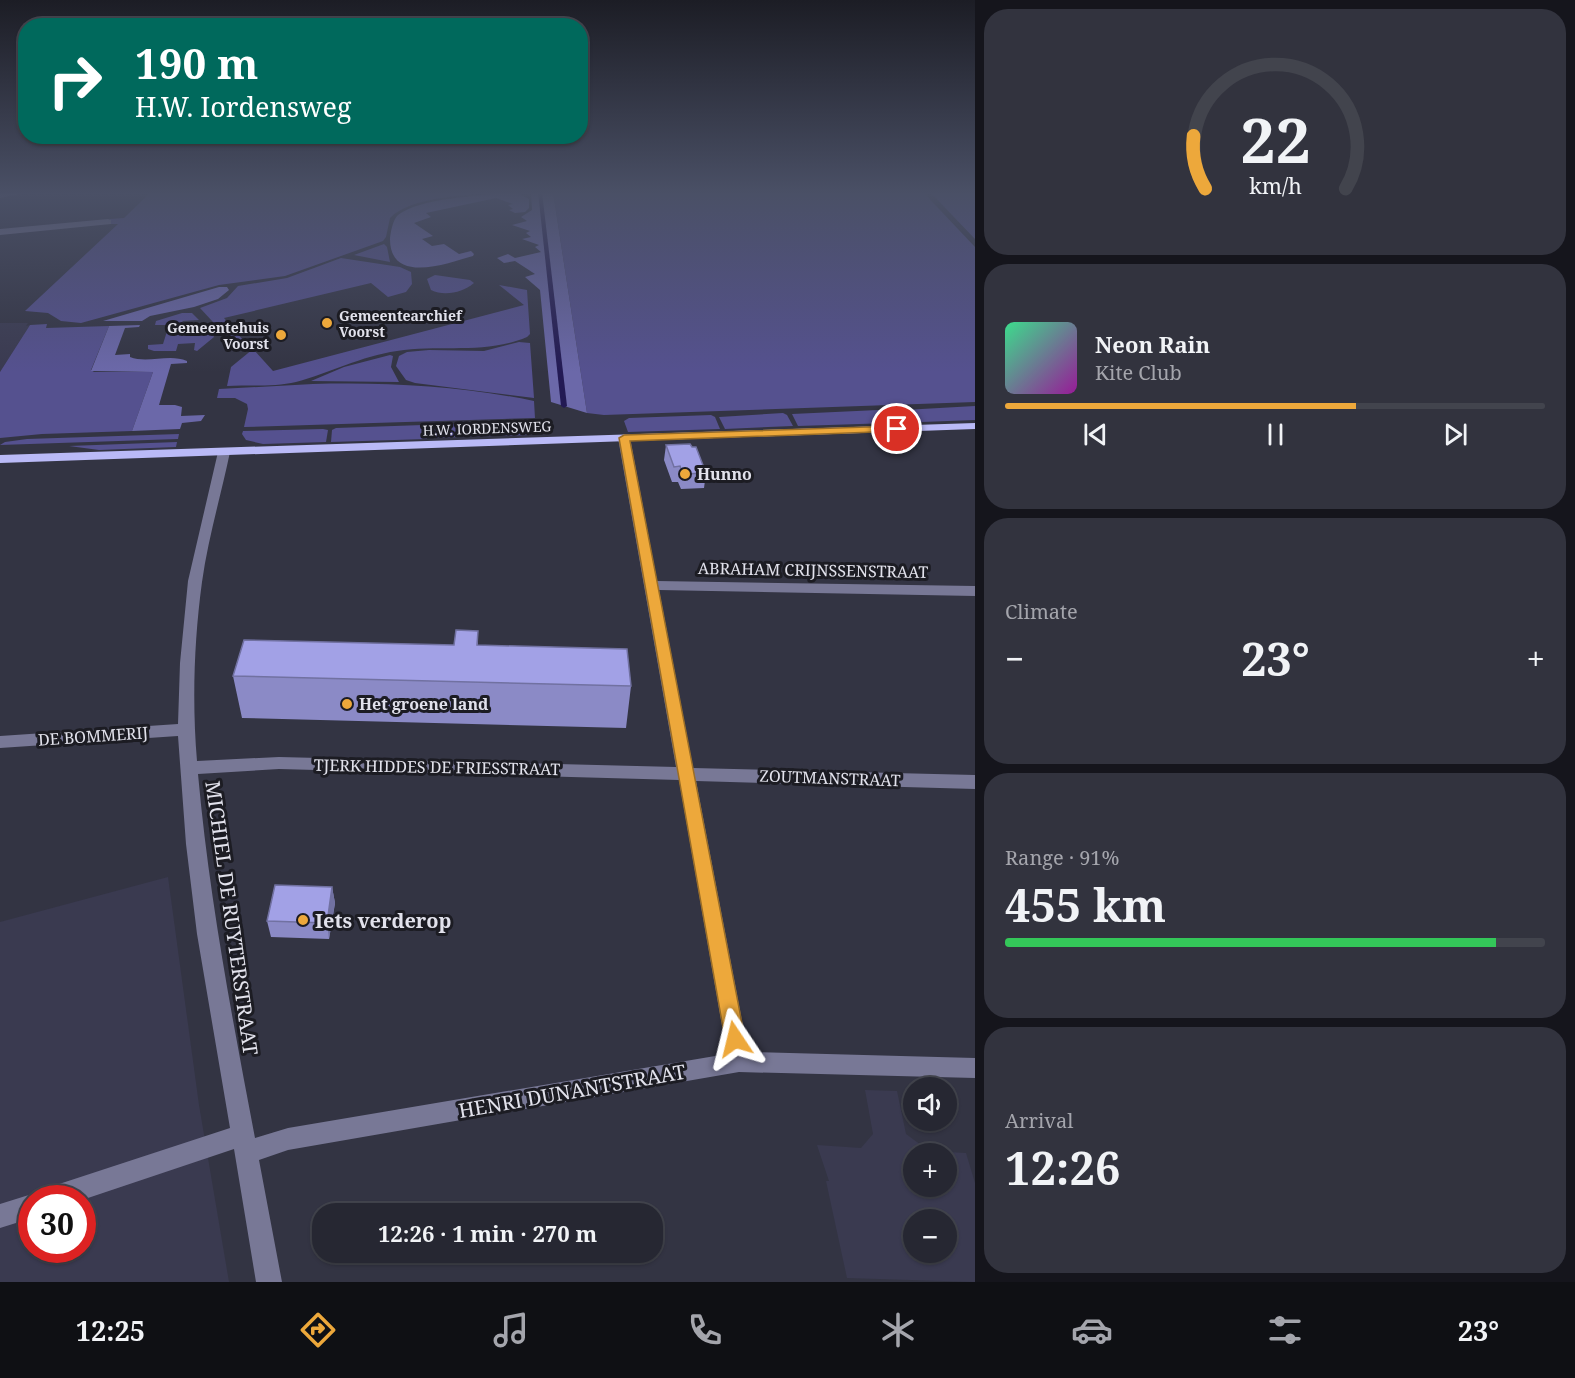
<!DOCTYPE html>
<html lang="en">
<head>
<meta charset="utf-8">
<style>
	body { margin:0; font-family:"Noto Serif",serif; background:#32333e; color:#f1f3f6; height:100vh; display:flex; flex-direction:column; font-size:22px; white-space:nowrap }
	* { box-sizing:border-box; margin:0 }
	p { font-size:20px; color:#a4a5ac }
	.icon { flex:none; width:33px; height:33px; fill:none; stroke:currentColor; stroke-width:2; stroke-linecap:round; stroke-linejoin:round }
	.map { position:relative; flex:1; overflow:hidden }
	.details { display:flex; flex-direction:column; gap:9px; padding:9px; background:#15151c; width:600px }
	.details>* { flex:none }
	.guide { position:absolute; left:18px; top:18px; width:570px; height:126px; border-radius:24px; box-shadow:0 2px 4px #0004,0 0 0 2px #42444d; background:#00695c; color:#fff; overflow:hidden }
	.fabs { position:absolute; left:903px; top:1077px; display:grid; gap:12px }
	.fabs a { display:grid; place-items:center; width:54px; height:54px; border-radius:50%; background:#262732; box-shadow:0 2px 4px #0004,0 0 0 2px #42444d; font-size:30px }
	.speed { position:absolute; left:18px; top:1185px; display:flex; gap:12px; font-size:30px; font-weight:700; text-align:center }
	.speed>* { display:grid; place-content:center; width:78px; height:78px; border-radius:50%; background:#262732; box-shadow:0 2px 4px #0004,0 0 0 2px #42444d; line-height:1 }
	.speed .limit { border:9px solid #d22; background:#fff; color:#111 }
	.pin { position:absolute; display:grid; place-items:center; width:51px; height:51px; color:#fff; margin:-26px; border:3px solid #fff; border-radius:50%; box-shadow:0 2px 6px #0007 }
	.me { position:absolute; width:66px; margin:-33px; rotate:350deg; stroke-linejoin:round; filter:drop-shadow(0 0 4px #0008) }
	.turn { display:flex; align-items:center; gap:21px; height:126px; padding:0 18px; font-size:27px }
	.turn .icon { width:78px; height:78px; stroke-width:2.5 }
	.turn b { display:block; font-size:42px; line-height:51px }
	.big { font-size:45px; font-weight:700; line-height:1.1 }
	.details .tile { flex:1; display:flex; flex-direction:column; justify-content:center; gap:9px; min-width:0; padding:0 21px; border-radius:24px; background:#32333e }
	.details .dial { align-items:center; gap:0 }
	.dial svg { height:156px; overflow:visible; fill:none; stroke:#42444d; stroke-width:7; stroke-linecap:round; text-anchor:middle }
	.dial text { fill:#f1f3f6; stroke:none }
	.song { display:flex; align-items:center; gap:18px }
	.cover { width:72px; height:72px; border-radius:9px; background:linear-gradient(135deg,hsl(150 70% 55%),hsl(300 70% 35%)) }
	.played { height:6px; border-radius:3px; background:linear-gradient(90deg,#eda83b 65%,#42444d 65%) }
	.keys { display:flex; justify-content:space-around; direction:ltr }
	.heat { display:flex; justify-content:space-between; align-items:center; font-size:33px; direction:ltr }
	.charge { height:9px; border-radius:4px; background:linear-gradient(90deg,#34c759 91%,#42444d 0) }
	.trip { position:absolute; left:312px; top:1203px; width:351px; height:60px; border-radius:24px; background:#262732; box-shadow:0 2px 4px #0004,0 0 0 2px #42444d; font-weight:700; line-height:60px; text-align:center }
	.tab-bar { display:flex; height:96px; justify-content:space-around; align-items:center; background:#0f1014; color:#a4a5ac }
	.tab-bar .icon { width:42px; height:42px }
	.tab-bar .selected { color:#eda83b }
	.tab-bar b { font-size:27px; color:#f1f3f6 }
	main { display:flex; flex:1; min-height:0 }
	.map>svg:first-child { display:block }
	.built { fill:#3a3a50; fill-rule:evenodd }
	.green { fill:#55518f }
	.forest { fill:#6b68a9 }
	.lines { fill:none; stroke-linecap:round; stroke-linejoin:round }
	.stream { fill:#231a54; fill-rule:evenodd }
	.minor { fill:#787896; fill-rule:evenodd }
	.major { fill:#babaf7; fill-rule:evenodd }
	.wall { fill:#8b8ac6 }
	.shaded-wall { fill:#7171a1 }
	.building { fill:#a2a1e6; stroke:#7171a1; stroke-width:1.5 }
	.route { fill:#eda83b; stroke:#9a6d26; stroke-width:1.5 }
	.poi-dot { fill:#eda83b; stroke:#1c1c23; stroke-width:2 }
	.labels { text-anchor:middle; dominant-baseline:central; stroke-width:6; stroke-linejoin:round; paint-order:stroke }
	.far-poi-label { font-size:14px; font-weight:bold; fill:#e2e2ec; stroke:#1c1c23; text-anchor:start }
	.far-street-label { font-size:14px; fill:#e2e2ec; stroke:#1c1c23 }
	.poi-label { font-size:16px; font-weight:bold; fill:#e2e2ec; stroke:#1c1c23; text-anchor:start }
	.street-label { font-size:16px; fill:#e2e2ec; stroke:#1c1c23 }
	.near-street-label { font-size:20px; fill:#e2e2ec; stroke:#1c1c23 }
	.near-poi-label { font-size:20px; font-weight:bold; fill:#e2e2ec; stroke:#1c1c23; text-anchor:start }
</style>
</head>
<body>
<main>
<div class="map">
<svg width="975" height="1282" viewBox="0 0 975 1282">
	<rect width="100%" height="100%" fill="#333443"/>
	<!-- built -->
	<g class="built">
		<path d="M0,323h28l-2,3 4,-1 -30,47z"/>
		<path d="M168,877l31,228 30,177h-229v-360zM32,1198h50v52h-50z"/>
		<path d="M865,1090l32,1 9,43 23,17 37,2 9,30v99l-128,-4 -21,-97h3l-12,-36 44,3 12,-14zM914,1154h32v32h-32zM914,1220h32v32h-32z"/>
	</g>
	<!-- green -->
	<g class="green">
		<path d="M151,192h348c-29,3 -88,4 -109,26l-4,19 -3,4 -98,35 -66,9 -138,38 -20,-2 -13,-8 -23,-2 93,-87h-8v-5l14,-1z"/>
		<path d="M553,192h370l52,55v155l-371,13 -17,-2z"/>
		<path d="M930,192h45v47z"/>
		<path d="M384,244l3,3 3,15 -36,-7z"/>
		<path d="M341,258l59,9 11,5 1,12 -6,8 -18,5 -17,-14 -147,35 19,22 -5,1 -3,-4 -10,-2 -25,-27 27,-10 11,-12 49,-8z"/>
		<path d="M435,275l35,5 4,3c-11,9 -29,14 -43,7l-4,-11z"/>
		<path d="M499,285l28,5 3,44 -3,3c-42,18 -86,7 -130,14 -36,5 -67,22 -101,31 -21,5 -47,3 -69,4l4,-19 22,-18 20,22 251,-66z"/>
		<path d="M182,313h10l7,7 -17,1 12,12h18l2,4 -17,14 -3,-1 1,-7 -17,1 -2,7h-22l-6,-2v-4l15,-1 6,-19h-14l1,-4z"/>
		<path d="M47,324l-1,4 63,-2 -18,44 3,2h59l-21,59 -90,3 -42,4v-66l30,-47z"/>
		<path d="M519,342l11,1 4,55 -119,-15 -9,-3 -10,-14 3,-10 8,-4 22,-2 55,1z"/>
		<path d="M390,355l3,1 -2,11 8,15 -88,-1 33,-14z"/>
		<path d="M313,384c74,-2 148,2 221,17l1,17 -291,9 4,-18 -1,-5 -12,-6h-18l2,-9z"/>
		<path d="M975,406v14l-80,3 -9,-12z"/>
		<path d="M878,410l4,1 8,12 -92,3 -6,-12z"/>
		<path d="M783,413l4,2 6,11 -68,3 -6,-12z"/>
		<path d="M711,415l4,2 5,12 -92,3 -4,-11 5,-3z"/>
		<path d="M508,422l28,1 -1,5 -6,7 -97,3 -1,-11 3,-2z"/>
		<path d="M423,425l4,2v12l-96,3 1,-12 4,-2z"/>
		<path d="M323,429l5,1 -2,12 -63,2 -17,-4 -4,-6 1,-3z"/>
		<path d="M179,434l-1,5 -178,6 5,-3 22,-3z"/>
		<path d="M177,442l-1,5 -77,3 -30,-4z"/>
	</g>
	<!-- forest -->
	<g class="forest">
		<path d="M515,192l14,7v9l-4,4 -10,1 -6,-3 4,-1 -5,-4 5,-1 -17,-6 -70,15 5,4 -17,6 19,13 -11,3 10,7 12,-2 15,10 12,-3 3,3 -1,2c-25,7 -82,29 -83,-16 0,-6 3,-21 8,-25 24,-18 86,-19 117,-23z"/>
		<path d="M531,192h22l34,221 -36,-11 -11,-112 -15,-13 10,-3 -20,-13 -11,2 -7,-5 11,-4 7,4 26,-6 -6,-5 4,-2 -17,-6 9,-2 -5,-4 4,-2 -18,-6 15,-4 -6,-4 11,-7z"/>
		<path d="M219,287h8l2,3 -11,9 -24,8 -44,9 -8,5h-39z"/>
		<path d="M140,325l-1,2 -14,1 -10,27 15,-1v3c18,7 39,-4 57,4v2l-16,1 -12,41h16l7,2 -1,9 24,-1 -4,6 -19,2 -2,6 -48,2 21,-59 -62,-1 18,-45z"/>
	</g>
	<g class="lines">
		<!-- stream -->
		<path class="stream" d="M538,192h4l25,214 -3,2 -3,-2z"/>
		<!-- minor -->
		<g class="minor">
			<path d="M8,192h21l-29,6v-4z"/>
			<path d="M108,219l3,1v4l-111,11v-6z"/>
			<path d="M624,434l6,4 27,143 318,5v10l-316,-6 34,178 282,7v14l-279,-8 52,271 227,6v20l-236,-6 -451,78 -29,10 23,122h-26l-22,-133 -152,51 -41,-2 4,-8 8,-4 177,-58 -33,-194 -11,-90 -8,-108 -178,12v-12l178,-12 2,-61 8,-82 30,-129 6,-4 6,4c-9,43 -22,87 -28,130 -8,59 -10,120 -5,179l82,-4 397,10 -58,-329zM279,769l400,11 48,274 -439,74 -33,10c-23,-121 -46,-241 -57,-364z"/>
			<path d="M32,1194l9,4h-9v20l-32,10v-24z"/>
		</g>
		<!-- major -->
		<path class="major" d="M975,423v6l-975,34v-8z"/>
	</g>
	<!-- wall -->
	<g class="wall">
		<path d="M666,445l40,28 -2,15 -23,1 -3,-7h-6l-8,-22z"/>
		<path d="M478,631v14l153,41 -5,42 -384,-10 -9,-42 221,-31z"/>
		<path d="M332,887l3,16 -6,36 -58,-2 -4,-16z"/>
	</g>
	<!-- shaded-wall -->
	<path class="shaded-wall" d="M332,887l3,16 -6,36 -2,-16z"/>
	<!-- building -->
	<g class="building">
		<path d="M690,444l2,3h4l10,26 -23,1 -3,-8 -6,1 -8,-22z"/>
		<path d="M456,630l22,1 -1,14 150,4 4,37 -398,-10 11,-36 210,5z"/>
		<path d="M275,885l57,2 -5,36 -60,-2z"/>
	</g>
	<!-- sky -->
	<linearGradient id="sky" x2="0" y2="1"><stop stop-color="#1c1d25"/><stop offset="0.52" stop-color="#4a5066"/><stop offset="1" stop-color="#4a5066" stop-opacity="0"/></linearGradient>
	<rect width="975" height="372" fill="url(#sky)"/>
	<!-- route -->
	<path class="route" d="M897,426l5,3 -1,2 -271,10 115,598 -3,7 -7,3 -7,-3 -3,-7 -106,-601 5,-3z"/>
	<!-- markers -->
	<g class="poi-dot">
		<circle cx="327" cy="323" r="6"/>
		<circle cx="281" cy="335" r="6"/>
		<circle cx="685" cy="474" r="6"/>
		<circle cx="347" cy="704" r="6"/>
		<circle cx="303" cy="920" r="6"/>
	</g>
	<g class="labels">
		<!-- far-poi labels -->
		<g class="far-poi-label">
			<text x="339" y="315">Gemeentearchief<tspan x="339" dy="16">Voorst</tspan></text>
			<text x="269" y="327" text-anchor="end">Gemeentehuis<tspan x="269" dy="16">Voorst</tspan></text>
		</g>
		<!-- far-street labels -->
		<g class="far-street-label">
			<text transform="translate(487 428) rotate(-2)">H.W. IORDENSWEG</text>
		</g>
		<!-- poi labels -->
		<g class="poi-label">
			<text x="697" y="474">Hunno</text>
			<text x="359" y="704">Het groene land</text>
		</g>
		<!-- street labels -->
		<g class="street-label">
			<text transform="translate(813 570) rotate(1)">ABRAHAM CRIJNSSENSTRAAT</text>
			<text transform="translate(93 736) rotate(-4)">DE BOMMERIJ</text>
			<text transform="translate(437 767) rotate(1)">TJERK HIDDES DE FRIESSTRAAT</text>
			<text transform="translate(830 778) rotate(2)">ZOUTMANSTRAAT</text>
		</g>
		<!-- near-street labels -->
		<g class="near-street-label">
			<text transform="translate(232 918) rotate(82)">MICHIEL DE RUYTERSTRAAT</text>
			<text transform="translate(572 1091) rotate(-10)">HENRI DUNANTSTRAAT</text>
		</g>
		<!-- near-poi labels -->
		<g class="near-poi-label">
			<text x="315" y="920">Iets verderop</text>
		</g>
	</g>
</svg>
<div class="fabs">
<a><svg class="icon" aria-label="sound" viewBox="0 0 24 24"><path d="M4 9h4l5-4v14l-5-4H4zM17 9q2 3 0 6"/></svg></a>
<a>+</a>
<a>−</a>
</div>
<div class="speed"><div class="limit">30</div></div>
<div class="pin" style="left:897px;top:429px;background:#d93025"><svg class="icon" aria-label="arrive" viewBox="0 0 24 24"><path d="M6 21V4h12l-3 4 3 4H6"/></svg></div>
<svg class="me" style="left:735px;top:1039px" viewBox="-20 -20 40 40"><path d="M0-17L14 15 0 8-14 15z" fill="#eda83b" stroke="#fff" stroke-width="4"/></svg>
<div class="trip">12:26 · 1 min · 270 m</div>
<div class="guide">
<div class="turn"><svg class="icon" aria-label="right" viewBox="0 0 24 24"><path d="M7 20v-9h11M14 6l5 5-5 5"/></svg><div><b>190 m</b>H.W. Iordensweg</div></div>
</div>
</div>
<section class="details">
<div class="tile dial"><svg viewBox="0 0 100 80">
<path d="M14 69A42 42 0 1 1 86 69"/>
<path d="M14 69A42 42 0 0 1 8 42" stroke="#eda83b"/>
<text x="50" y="56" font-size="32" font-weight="700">22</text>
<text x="50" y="72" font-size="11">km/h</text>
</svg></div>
<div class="tile">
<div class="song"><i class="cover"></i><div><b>Neon Rain</b><p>Kite Club</p></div></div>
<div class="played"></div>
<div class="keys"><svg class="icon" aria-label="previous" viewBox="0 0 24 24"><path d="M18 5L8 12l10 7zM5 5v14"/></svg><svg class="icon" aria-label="pause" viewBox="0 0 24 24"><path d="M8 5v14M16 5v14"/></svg><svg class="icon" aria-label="next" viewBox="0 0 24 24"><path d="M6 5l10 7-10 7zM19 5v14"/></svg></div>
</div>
<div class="tile"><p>Climate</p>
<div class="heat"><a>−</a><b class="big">23°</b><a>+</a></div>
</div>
<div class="tile"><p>Range · 91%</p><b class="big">455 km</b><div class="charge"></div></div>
<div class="tile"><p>Arrival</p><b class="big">12:26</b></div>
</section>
</main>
<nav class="tab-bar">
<b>12:25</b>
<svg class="icon selected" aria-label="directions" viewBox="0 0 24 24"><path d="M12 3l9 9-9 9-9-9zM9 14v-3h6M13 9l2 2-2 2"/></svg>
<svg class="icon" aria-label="music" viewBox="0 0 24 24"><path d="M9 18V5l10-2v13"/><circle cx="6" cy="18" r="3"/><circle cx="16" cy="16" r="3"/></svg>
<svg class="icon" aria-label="phone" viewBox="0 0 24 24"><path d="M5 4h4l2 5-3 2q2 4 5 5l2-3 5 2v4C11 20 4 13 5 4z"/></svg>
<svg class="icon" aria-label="climate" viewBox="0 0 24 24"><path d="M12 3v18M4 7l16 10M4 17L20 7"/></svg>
<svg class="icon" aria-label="car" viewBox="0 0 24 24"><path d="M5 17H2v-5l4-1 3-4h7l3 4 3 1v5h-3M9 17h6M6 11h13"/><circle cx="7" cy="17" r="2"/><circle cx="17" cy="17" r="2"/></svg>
<svg class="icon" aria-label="filters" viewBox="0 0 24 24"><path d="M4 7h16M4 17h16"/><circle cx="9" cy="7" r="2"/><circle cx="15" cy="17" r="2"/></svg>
<b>23°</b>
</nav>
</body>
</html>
